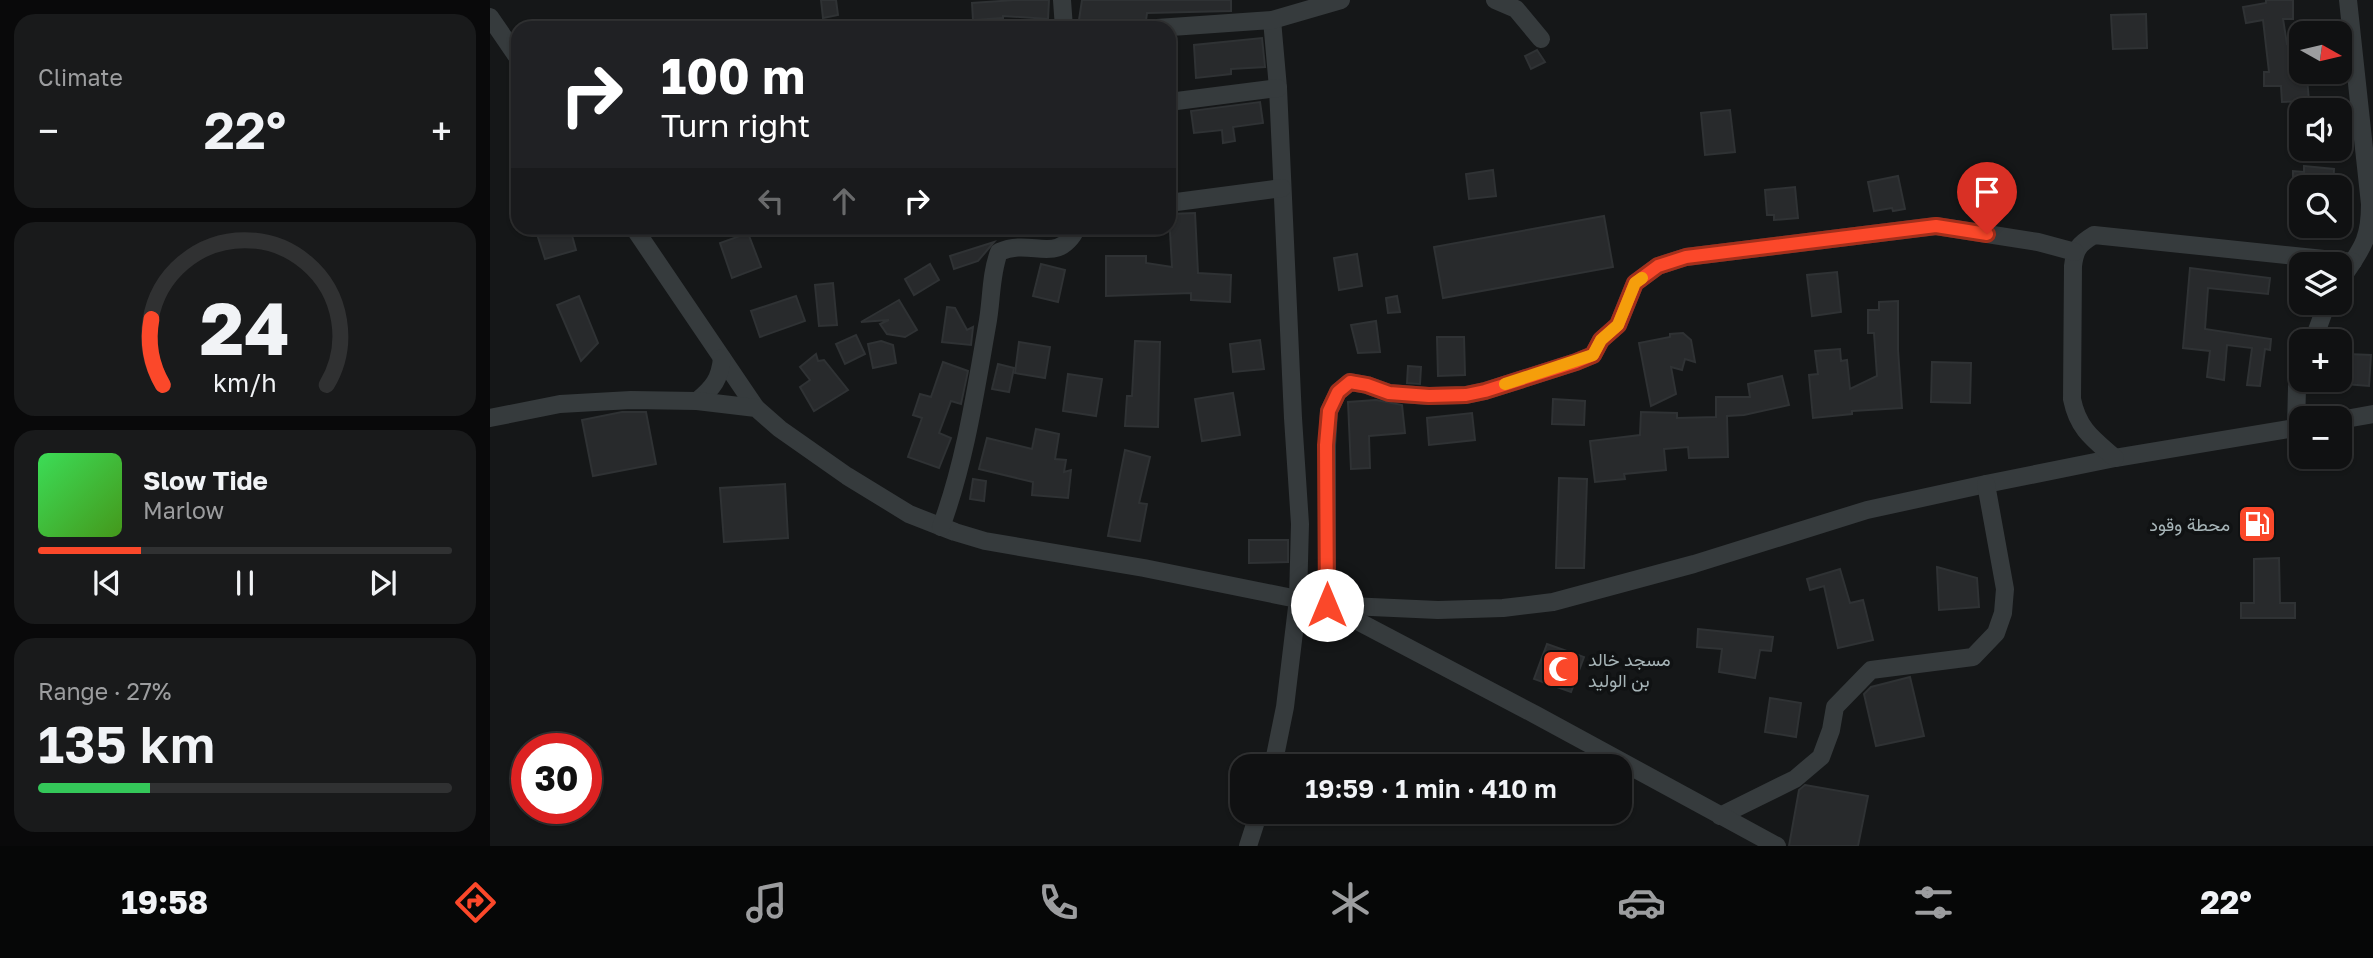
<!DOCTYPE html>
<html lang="en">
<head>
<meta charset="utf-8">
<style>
	body { margin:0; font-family:"Golos Text",Vazirmatn,sans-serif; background:#191a1b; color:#f1f3f6; height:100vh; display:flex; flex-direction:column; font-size:26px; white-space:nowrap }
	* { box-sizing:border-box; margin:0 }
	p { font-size:23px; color:#9c9d9f }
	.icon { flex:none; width:38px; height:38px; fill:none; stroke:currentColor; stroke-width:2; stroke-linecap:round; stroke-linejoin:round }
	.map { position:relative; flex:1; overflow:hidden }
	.side { display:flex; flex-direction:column; gap:14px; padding:14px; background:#09090a; width:490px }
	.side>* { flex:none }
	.hud { position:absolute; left:21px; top:21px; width:665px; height:214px; border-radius:21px; box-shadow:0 2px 5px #0004,0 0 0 2px #303132; background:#202124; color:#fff; overflow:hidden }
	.needle { width:46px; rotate:98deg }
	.controls { position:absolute; left:1799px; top:21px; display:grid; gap:14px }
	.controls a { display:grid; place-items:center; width:63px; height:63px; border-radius:14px; background:#101112; box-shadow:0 2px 5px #0004,0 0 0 2px #303132; font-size:35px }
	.speed { position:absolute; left:21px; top:733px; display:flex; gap:14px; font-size:35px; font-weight:700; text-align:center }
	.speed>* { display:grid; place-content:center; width:91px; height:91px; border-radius:50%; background:#101112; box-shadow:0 2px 5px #0004,0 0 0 2px #303132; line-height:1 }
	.speed .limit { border:10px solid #d22; background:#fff; color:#111 }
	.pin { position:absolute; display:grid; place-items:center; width:60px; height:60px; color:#fff; margin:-72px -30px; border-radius:50% 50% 50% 0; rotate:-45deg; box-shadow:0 0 7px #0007 }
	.pin .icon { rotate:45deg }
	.me { position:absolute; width:77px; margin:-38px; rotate:0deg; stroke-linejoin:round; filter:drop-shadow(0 0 5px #0008) }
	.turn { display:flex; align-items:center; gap:24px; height:147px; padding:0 35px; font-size:32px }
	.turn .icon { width:91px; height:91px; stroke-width:2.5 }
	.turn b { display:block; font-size:49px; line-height:60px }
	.lanes { display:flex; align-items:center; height:66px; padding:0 35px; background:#0003; justify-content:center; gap:35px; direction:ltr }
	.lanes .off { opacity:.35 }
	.big { font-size:52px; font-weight:600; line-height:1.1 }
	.side .tile { flex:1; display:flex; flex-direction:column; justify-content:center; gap:10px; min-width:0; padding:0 24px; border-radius:21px; background:#191a1b }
	.side .dial { align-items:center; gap:0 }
	.dial svg { height:182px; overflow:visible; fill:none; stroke:#303132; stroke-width:7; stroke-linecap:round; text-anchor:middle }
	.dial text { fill:#f1f3f6; stroke:none }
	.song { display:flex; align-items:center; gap:21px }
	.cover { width:84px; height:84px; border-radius:10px; background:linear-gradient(135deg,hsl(130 70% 55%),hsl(100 70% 35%)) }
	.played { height:7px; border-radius:4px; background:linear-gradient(90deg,#fb482a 25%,#303132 25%) }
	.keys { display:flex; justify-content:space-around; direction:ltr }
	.heat { display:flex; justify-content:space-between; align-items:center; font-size:38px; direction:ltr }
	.charge { height:10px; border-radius:5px; background:linear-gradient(90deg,#34c759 27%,#303132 0) }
	.trip { position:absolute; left:740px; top:754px; width:402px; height:70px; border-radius:21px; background:#101112; box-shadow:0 2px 5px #0004,0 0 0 2px #303132; font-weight:600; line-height:70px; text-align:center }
	.tabs { display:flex; height:112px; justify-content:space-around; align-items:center; background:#060707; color:#9c9d9f }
	.tabs .icon { width:49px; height:49px }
	.tabs .current { color:#fb482a }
	.tabs b { font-size:32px; color:#f1f3f6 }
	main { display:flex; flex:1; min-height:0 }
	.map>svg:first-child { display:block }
	.building { fill:#282a2c; stroke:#2f3234; stroke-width:2 }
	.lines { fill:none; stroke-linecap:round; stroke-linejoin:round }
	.minor { stroke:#363b3d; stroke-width:18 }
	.route-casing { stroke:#a32f1b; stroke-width:18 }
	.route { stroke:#fb482a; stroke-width:12 }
	.slow { stroke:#f59e0b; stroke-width:12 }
	.labels { text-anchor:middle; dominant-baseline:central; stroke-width:7; stroke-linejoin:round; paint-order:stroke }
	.poi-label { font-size:18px; fill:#a7b5b8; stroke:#101213; text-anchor:end }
</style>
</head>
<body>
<main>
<section class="side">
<div class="tile"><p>Climate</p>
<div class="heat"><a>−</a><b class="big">22°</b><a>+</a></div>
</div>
<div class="tile dial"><svg viewBox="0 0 100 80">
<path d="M14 69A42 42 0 1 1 86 69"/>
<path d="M14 69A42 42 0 0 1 9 40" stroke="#fb482a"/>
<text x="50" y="56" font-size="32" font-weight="700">24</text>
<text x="50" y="72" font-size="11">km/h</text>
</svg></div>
<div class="tile">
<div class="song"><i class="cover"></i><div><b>Slow Tide</b><p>Marlow</p></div></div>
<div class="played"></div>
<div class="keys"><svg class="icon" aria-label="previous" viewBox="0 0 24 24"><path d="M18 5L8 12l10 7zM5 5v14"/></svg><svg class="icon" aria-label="pause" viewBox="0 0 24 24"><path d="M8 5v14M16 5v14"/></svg><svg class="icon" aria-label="next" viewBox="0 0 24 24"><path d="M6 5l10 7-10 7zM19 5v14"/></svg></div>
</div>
<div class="tile"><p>Range · 27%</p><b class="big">135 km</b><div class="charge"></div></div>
</section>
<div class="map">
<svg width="1883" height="846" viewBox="0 0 1883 846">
	<rect width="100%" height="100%" fill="#151718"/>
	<!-- building -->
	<g class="building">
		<path d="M331,0h15l2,15 -15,3z"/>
		<path d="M525,0h34l-1,19 -45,-3v2l-30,2 -1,-17z"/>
		<path d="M592,0h149v11l-84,2 -2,15h-6l-60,-8z"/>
		<path d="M1776,0h27v19h-10l4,25 7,-1 4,36 9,-1 2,23 -27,1 -1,-16h-17v-14h5l-6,-52 -17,3 -3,-16 23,-4z"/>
		<path d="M1656,14l1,34 -34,1 -2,-34z"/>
		<path d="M772,38l3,29 -34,2v5l-35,4 -2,-33z"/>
		<path d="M1047,50l8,12 -14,7 -6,-13z"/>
		<path d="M770,102l3,21 -30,4 2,14 -12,2 -1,-13 -28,3 -3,-22z"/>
		<path d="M1240,110l5,42 -30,3 -4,-42z"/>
		<path d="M1814,166l30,3 -1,18h-40v-16l11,1z"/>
		<path d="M1003,170l3,26 -27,3 -3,-25z"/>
		<path d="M1408,176l7,33 -12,2 -1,-3 -18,3 -6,-29z"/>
		<path d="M1305,187l3,31 -24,2v-5h-7l-2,-25z"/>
		<path d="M705,213l3,60 33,2 -1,27 -39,-2v-7l-85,3v-40h40v7l26,4 -3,-53z"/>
		<path d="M1114,216l9,51 -170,31 -9,-51z"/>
		<path d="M45,228h35l6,22 -31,9z"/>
		<path d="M258,233l13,34 -29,11 -12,-35z"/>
		<path d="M504,242l-16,19 -24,8 -4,-13z"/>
		<path d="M867,254l5,32 -23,4 -5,-32z"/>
		<path d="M440,264l9,16 -25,15 -9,-16z"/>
		<path d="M551,264l24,6 -7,32 -25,-6z"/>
		<path d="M1700,268l80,10 -2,16 -60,-6 -3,41 66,10 -1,11 -5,-1 -5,37 -13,-1 5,-37 -25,-3 -3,35 -17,-3 3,-26 -27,-3z"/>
		<path d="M1347,272l4,40 -29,4 -5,-41z"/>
		<path d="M343,283l4,42 -18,1 -4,-41z"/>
		<path d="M89,296l19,47 -17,18 -24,-56z"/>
		<path d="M306,296l9,25 -45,16 -9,-26z"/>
		<path d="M907,296l3,16 -12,1 -2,-15z"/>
		<path d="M409,300l18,30 -12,7 -18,-3 -7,-10 9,-4 -28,2z"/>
		<path d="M1408,301v49l4,58 -50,3v3l-39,4 -4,-43 9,-1 -3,-23 25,-2 1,12 6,-1 3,29 27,-13 -3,-43h-6v-23h11v-8z"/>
		<path d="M457,307l8,1 12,22 6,-3 -2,18 -29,-3z"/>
		<path d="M886,321l4,31 -22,1 -7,-28z"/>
		<path d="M1193,333l8,7 4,22 -10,-3 -3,11 -11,-3 5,27 -25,12 -12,-63 31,-6v-3z"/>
		<path d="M366,335l9,19 -20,10 -9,-20z"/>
		<path d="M947,337h27l1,38 -27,1z"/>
		<path d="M770,340l4,29 -31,3 -3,-28z"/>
		<path d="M391,341l12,4 3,18 -23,5 -5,-24z"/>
		<path d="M645,341l25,1 -2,85 -33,-1 2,-30h5z"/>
		<path d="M529,342l31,5 -5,31 -30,-5z"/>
		<path d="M326,354l2,7 6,-1 24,30 -34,21 -14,-24 10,-7 -10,-13z"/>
		<path d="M1857,354l24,1 -2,31 -24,-2z"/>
		<path d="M453,362l25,9 -7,33 -10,-3 -12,32 12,5 -12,30 -31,-11 14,-39 -9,-3 7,-21 11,3z"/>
		<path d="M1442,362l39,1 -1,40 -39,-1z"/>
		<path d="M508,364l16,4 -5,24 -17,-3z"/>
		<path d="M918,366l13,1 -1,17 -13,-1z"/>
		<path d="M578,374l34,5 -6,37 -33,-5z"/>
		<path d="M1292,376l7,29 -45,10 -17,1 1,41 -39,1 -1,-11 -24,2 2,21 -42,4 1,5 -30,3 -5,-41 50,-6 1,-23 36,1v5l39,-1v-20h34l-2,-13z"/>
		<path d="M743,393l7,42 -38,6 -7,-42z"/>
		<path d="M1063,399l32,2 -1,24 -32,-1z"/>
		<path d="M886,400l26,5 3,28 -36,3 1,32 -19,1 -3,-67z"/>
		<path d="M132,412h24l10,52 -63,12 -11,-56z"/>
		<path d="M982,413l3,27 -46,5 -2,-27z"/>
		<path d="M546,429l23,5 -4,25 11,1 -2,12 7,-2 -3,28 -36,-3 1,-13 -54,-13 8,-31 45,11z"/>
		<path d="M635,450l25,7 -11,46 8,1 -7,37 -32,-5z"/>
		<path d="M1069,478l28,1 -3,89h-28z"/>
		<path d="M483,479l13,2 -2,20 -14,-2z"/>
		<path d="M295,484l3,54 -64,4 -4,-54z"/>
		<path d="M759,540h39v22l-39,1z"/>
		<path d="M1789,558l1,45h15v15h-54v-15h13v-44z"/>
		<path d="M1447,567l40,11 2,29 -40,3z"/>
		<path d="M1350,569l10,34 13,-3 10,40 -35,8 -14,-62 -14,4 -3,-11z"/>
		<path d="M1208,629l75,8 -2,14 -11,-1 -5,28 -36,-6 3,-23 -25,-2z"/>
		<path d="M1057,644l37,13 -13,35 -37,-13z"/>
		<path d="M1420,677l14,59 -48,10 -12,-52 7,-7z"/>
		<path d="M1280,698l31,5 -5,34 -31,-5z"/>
		<path d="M1315,785l63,11 -10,50h-69l10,-56z"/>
	</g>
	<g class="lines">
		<!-- minor -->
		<g class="minor">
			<path d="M572,0l2,28"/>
			<path d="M1005,0l21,9 25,30"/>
			<path d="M0,17l28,41"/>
			<path d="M782,20l6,68 15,330 7,106 -2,75 -13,108 -12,59"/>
			<path d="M667,28l115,-8 69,-20"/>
			<path d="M679,102l109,-14"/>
			<path d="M679,203l113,-15"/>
			<path d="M144,228l122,180"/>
			<path d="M1850,281c20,-31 30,-38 30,-77l-22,-204"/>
			<path d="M1823,341l14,-38"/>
			<path d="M207,401c16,-13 23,-22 25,-43"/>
			<path d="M0,418l70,-14 71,-4 66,1 59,7 24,21 67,47 62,38 46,18 30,9 159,27 183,37 111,5 65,-2 50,-6 141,-38 173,-54 119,-26 129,-26 186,-31"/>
			<path d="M1850,420l33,-6"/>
			<path d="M1806,428l1,-41 4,-13"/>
			<path d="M1625,458c-22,-19 -37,-29 -43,-59l1,-133c2,-17 6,-22 21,-31l259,27"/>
			<path d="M451,527c24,-65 34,-133 46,-201 5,-25 3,-50 12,-74 34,-15 58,15 78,-24"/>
			<path d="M1230,816l75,-37 26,-22 10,-27 4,-23 36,-37 102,-13 23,-24 7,-20 2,-24 -19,-105"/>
			<path d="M758,846l11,-34"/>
			<path d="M1287,846l-241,-131 -209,-110v-160l2,-34 9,-19 12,-10 17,3 22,8 39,3 38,-1 19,-4 91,-29 17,-7 8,-15 17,-15 17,-42 23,-17 28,-9 250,-31 102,16 37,10"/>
		</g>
	</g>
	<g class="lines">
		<defs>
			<path id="route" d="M837,605l-1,-160 3,-34 9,-19 12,-10 17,3 22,8 40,3 37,-1 19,-4 91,-29 17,-7 8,-15 17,-15 17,-42 23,-17 28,-9 250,-31 51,8"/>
		</defs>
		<!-- route casing -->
		<use href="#route" class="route-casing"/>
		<!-- route -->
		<use href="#route" class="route"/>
		<!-- slow -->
		<path class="slow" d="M1015,384l88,-29 8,-15 17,-15 17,-42 7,-5"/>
	</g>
	<!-- icons -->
	<defs>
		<symbol id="fuel-square" viewBox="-11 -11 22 22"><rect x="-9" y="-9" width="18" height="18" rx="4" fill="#fb482a" stroke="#101213"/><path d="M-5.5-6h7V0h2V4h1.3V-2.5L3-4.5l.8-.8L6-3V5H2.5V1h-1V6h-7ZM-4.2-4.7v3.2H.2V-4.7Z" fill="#fff"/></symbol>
		<symbol id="mosque-square" viewBox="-11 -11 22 22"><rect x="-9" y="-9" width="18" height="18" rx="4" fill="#fb482a" stroke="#101213"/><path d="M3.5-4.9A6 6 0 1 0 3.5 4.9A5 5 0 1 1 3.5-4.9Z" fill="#fff"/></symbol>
	</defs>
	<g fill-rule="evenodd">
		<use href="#fuel-square" x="1745" y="502" width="44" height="44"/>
		<use href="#mosque-square" x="1049" y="647" width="44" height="44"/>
	</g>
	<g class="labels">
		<!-- poi labels -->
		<g class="poi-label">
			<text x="1740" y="524">محطة وقود</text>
			<text x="1098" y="659" text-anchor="start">مسجد خالد<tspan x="1098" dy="21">بن الوليد</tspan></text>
		</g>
	</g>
</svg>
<div class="controls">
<a><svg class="needle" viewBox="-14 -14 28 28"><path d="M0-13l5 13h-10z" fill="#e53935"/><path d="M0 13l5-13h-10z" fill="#9c9d9f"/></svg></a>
<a><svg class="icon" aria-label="sound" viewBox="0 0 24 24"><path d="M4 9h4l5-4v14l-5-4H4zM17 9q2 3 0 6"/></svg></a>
<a><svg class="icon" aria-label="search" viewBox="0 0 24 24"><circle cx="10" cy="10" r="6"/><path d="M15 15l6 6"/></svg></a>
<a><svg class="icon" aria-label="layers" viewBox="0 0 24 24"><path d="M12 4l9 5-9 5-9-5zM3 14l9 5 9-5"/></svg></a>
<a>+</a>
<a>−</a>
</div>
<div class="speed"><div class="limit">30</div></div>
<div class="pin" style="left:1497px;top:234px;background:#d93025"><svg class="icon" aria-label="arrive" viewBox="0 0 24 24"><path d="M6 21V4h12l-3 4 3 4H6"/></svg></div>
<svg class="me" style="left:837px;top:605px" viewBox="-20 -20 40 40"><circle r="19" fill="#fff"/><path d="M0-13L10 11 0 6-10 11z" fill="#fb482a"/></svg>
<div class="trip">19:59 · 1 min · 410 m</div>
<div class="hud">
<div class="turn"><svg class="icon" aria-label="right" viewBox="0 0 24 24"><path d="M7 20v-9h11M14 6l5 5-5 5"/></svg><div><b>100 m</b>Turn right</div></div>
<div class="lanes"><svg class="icon off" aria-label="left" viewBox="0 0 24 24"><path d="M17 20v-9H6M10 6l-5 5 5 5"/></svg><svg class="icon off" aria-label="ahead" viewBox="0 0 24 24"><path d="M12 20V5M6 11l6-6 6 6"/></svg><svg class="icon" aria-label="right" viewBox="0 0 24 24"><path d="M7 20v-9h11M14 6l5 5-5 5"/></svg></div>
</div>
</div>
</main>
<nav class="tabs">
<b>19:58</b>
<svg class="icon current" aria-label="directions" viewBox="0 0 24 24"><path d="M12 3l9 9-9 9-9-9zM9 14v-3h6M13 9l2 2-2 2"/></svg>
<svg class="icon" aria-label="music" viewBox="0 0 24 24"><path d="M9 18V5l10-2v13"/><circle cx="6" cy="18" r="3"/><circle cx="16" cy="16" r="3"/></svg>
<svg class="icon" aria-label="phone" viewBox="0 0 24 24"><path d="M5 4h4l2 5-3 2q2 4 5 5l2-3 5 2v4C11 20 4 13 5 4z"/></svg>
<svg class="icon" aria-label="climate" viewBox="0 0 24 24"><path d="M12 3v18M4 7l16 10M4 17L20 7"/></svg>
<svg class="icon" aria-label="car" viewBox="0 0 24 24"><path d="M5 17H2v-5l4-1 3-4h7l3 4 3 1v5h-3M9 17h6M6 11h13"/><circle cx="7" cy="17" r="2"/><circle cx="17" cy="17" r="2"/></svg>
<svg class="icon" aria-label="filters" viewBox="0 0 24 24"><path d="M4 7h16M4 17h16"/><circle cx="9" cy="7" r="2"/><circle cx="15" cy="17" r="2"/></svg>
<b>22°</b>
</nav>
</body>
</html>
